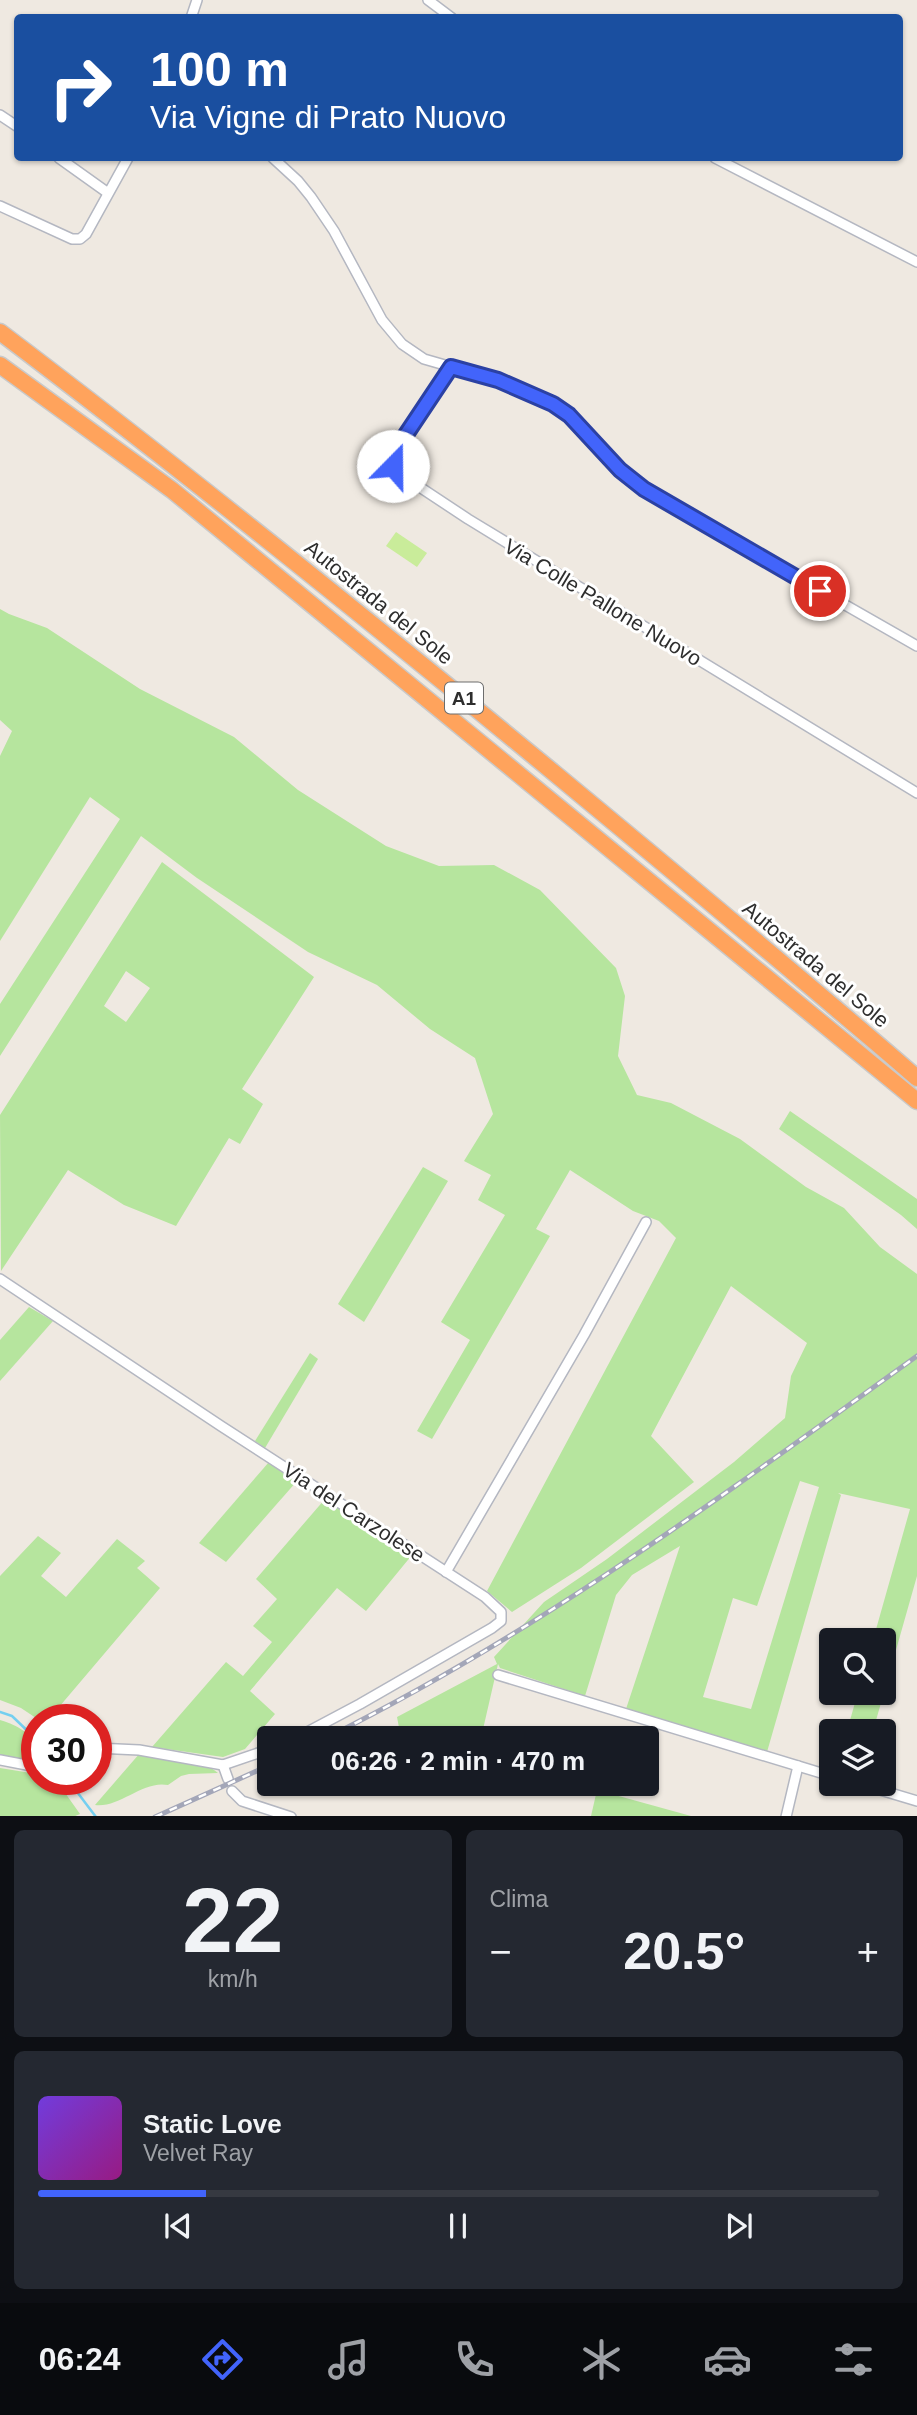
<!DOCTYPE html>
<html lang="it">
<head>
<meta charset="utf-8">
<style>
	body { margin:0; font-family:Arial,sans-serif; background:#242831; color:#f1f3f6; height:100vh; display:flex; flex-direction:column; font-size:26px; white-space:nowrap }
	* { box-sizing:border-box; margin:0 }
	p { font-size:23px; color:#9ea1a6 }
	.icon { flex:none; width:38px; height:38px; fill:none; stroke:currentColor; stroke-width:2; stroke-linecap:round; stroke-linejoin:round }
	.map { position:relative; height:1816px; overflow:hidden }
	.details { display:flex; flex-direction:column; gap:14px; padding:14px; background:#0d0f14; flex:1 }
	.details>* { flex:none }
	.guide { position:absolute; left:14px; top:14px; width:889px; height:147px; border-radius:7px; box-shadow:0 2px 5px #0004; background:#1a4fa0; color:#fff; overflow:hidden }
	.fabs { position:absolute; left:819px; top:1628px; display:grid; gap:14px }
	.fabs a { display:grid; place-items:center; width:77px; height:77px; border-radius:7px; background:#171b24; box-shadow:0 2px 5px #0004; font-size:35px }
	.speed { position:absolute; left:21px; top:1704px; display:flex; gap:14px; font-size:35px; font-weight:700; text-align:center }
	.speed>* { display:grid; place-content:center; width:91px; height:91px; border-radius:50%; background:#171b24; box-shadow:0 2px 5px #0004; line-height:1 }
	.speed .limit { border:10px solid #d22; background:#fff; color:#111 }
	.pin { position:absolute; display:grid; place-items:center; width:60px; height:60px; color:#fff; margin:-30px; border:4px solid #fff; border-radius:50%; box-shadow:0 2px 7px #0007 }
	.me { position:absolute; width:77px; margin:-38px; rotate:22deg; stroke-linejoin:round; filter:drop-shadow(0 0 5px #0008) }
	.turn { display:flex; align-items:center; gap:24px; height:147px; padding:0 21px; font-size:32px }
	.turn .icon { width:91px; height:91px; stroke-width:2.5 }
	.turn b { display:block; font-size:49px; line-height:60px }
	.big { font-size:52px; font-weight:800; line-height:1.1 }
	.details .card { flex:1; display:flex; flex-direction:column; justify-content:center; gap:10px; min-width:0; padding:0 24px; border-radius:10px; background:#242831 }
	.details .dial { align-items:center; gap:0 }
	.dial b { font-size:91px; line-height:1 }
	.song { display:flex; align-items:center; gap:21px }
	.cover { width:84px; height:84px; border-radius:10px; background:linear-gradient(135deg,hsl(260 70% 55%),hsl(310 70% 35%)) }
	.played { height:7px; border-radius:4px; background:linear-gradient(90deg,#4264fb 20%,#363941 20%) }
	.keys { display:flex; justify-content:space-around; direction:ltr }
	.heat { display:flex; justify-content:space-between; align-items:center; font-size:38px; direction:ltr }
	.details .tiles { flex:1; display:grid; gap:14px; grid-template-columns:1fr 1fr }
	.card:last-child { grid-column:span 2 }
	.trip { position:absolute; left:257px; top:1726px; width:402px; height:70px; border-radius:7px; background:#171b24; box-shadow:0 2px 5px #0004; font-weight:800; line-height:70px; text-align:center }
	.dock { display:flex; height:112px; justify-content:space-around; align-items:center; background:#090b0e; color:#9ea1a6 }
	.dock .icon { width:49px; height:49px }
	.dock .active { color:#4264fb }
	.dock b { font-size:32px; color:#f1f3f6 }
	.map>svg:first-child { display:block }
	.green { fill:#b6e59e; fill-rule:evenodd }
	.pitch { fill:#c9ec9a }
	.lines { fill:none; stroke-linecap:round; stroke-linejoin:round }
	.stream { stroke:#75cff0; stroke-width:2.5 }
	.minor-casing { stroke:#b4b7c1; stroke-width:12 }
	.motorway-casing { stroke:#c9c9c9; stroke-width:19 }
	.minor { stroke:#fff; stroke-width:9 }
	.motorway { stroke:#ffa35c; stroke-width:16 }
	.rail-casing { stroke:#a3a6b8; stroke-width:5 }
	.rail { stroke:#fff; stroke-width:2.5; stroke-dasharray:8; stroke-linecap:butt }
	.route-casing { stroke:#2b41a3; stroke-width:18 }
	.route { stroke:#4264fb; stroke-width:12 }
	.labels { text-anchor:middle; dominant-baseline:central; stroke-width:6; stroke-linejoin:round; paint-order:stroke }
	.shield { fill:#fff; stroke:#6d6d6d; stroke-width:2 }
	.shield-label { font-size:19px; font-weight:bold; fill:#2e2e2e }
	.street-label { font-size:21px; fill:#2e2e2e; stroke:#fff }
</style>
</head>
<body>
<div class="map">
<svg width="917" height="1817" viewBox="0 0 917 1817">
	<rect width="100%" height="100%" fill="#efe9e1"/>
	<!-- green -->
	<g class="green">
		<path d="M0,609l9,5 38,14 93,61 94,48 64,53 88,56 53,20 55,-1 46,25 76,78 9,28 -7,60 19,39 34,8 69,36 66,48 38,21 36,39 37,27v302l-44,155h-26l11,-39h26v-52h-11l37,-131 -72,-16 3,2 -74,257 -141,-43 54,-163 -48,29 -16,20 -31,101 -85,-28 -2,-4 -17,74h-51l1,-2 -13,-6 -17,8 -4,-21 100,-53 -3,-7 50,-55 63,-43 127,-97 51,-44 6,-42 16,-33 -76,-57 -80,150 43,46 -113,86 -69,44 -25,-21 189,-353 -17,-17 -26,-10 -63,-41 -34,59 14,7 -118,203 -15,-8 53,-91 -29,-18 64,-107 -27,-15 13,-25 -27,-14 29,-47 -18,-56 -45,-29 -53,-44 -69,-33 -111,-74 -56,-42 -141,220v-52l120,-185 -30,-22 -90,144v-185l12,-25 -12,-11zM800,1481l19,6 -68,222 -48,-12 30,-99 24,8z"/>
		<path d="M162,862l152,115 -72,112 21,15 -23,40 -11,-6 -53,88 -52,-21 -56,-35 -67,101 -1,-156zM126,971l24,17 -24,34 -22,-16z"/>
		<path d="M790,1111l127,88v30l-16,-14 -122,-86z"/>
		<path d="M423,1167l25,14 -84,141 -26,-18z"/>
		<path d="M29,1307l24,14 -53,60v-41z"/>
		<path d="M310,1353l8,6 -53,89 -10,-7z"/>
		<path d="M269,1462l28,19 -71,81 -27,-19z"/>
		<path d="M325,1499l87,56 -46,56 -29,-23 -87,103 25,23 -30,35 -22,8 -71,-10 74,-85 17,14 29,-34 -19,-16 24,-27 -21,-20z"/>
		<path d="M38,1536l23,17 -20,23 25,21 51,-58 28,22 -8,7 23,20 -112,132h-9l-18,-12 -21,-8v-124z"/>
		<path d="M0,1720c12,3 32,13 37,26 1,4 0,13 0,17l-37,-7z"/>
		<path d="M140,1753c19,4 65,7 78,20l-29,1 -8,2 -13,9c-25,-5 -48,23 -73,20z"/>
		<path d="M0,1768l37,6v6h19l24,34 -7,3 -73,-1z"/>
		<path d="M597,1790l94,26h-100z"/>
	</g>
	<!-- pitch -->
	<path class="pitch" d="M396,532l31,21 -10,14 -31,-21z"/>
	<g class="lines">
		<!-- stream -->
		<g class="stream">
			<path d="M0,1712l12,4 25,24"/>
			<path d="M68,1780l28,37"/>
		</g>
		<defs>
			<g id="minor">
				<path d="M428,0l24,18"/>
				<path d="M191,18l6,-18"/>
				<path d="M0,115l18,12"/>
				<path d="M59,158l49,35"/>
				<path d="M273,158l25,23 13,16 23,34 48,89 20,24 22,15 73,21 56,24 16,11 37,41 38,34 273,156"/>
				<path d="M715,158l202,104"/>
				<path d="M0,206l72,33h8l6,-5 42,-76"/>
				<path d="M451,367l-57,86 -2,10 5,9 71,47 449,274"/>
				<path d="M0,1279l221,147 264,171 16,15v9l-9,7 -132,76 -64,34"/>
				<path d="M446,1572l138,-237 62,-113"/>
				<path d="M498,1675l333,101"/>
				<path d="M96,1748l43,2 84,15"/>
				<path d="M0,1760l37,7"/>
				<path d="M223,1765l47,-16"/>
				<path d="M223,1765l5,14"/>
				<path d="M857,1783l60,18"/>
				<path d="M232,1791l10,10 49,16"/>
				<path d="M786,1817l12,-51"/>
			</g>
			<g id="motorway">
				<path d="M0,332c188,142 371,290 553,440 122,101 244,202 364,306"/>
				<path d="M0,365l172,125 745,611"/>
			</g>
		</defs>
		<!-- minor casing -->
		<use href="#minor" class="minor-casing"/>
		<!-- motorway casing -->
		<use href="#motorway" class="motorway-casing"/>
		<!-- minor -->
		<use href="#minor" class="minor"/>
		<!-- motorway -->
		<use href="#motorway" class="motorway"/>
		<defs>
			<g id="rail">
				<path d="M326,1738c212,-105 400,-245 591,-382"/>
				<path d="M155,1817l115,-52"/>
			</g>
		</defs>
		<!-- rail casing -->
		<use href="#rail" class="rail-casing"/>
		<!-- rail -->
		<use href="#rail" class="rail"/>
	</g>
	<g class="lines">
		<defs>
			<path id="route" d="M393,466l2,-15 56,-84 47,13 55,24 16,11 51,55 24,19 176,102"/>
		</defs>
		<!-- route casing -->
		<use href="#route" class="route-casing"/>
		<!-- route -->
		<use href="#route" class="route"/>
	</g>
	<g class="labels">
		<!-- shield labels -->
		<rect class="shield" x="445" y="682.5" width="38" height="31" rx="5"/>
		<g class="shield-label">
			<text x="464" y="698">A1</text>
		</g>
		<!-- street labels -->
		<g class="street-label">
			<text transform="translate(379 602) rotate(39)">Autostrada del Sole</text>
			<text transform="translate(603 602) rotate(31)">Via Colle Pallone Nuovo</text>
			<text transform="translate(816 964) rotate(40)">Autostrada del Sole</text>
			<text transform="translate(354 1512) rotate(33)">Via del Carzolese</text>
		</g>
	</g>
</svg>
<div class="fabs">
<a><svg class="icon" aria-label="search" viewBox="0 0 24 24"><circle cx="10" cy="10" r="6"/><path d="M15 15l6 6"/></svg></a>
<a><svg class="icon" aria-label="layers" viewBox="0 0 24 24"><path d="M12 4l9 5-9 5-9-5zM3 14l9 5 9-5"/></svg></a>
</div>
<div class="speed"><div class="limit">30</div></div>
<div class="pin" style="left:820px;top:591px;background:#d93025"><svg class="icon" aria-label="arrive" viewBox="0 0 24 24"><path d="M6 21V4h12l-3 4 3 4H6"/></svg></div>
<svg class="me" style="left:393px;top:466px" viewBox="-20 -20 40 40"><circle r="19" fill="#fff"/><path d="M0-13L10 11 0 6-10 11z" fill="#4264fb"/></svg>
<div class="trip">06:26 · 2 min · 470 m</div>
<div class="guide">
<div class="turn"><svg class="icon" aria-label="right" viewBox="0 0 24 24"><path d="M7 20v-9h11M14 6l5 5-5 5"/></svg><div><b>100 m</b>Via Vigne di Prato Nuovo</div></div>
</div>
</div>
<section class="details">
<div class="tiles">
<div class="card dial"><b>22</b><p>km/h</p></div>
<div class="card"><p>Clima</p>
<div class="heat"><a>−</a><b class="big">20.5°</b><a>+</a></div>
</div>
<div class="card">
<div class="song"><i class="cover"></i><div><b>Static Love</b><p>Velvet Ray</p></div></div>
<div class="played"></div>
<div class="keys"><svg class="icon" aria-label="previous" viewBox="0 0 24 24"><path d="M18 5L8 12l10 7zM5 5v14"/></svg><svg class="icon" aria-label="pause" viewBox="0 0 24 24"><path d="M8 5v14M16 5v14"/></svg><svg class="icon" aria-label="next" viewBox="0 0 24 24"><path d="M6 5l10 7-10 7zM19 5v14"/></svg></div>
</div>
</div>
</section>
<nav class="dock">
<b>06:24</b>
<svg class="icon active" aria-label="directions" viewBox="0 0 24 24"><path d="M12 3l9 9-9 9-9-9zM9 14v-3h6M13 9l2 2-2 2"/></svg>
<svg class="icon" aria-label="music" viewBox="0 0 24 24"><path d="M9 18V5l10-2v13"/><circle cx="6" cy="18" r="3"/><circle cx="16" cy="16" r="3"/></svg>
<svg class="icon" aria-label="phone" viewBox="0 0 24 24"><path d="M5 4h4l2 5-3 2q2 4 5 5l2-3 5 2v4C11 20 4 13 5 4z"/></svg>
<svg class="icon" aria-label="climate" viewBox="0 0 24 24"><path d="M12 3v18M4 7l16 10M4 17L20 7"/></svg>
<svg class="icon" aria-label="car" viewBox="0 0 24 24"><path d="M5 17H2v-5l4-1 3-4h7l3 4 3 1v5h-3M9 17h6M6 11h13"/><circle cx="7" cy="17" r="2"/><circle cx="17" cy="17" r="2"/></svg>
<svg class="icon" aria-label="filters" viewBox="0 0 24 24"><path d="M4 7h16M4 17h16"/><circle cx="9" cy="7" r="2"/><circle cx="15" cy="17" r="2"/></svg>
</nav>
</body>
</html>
